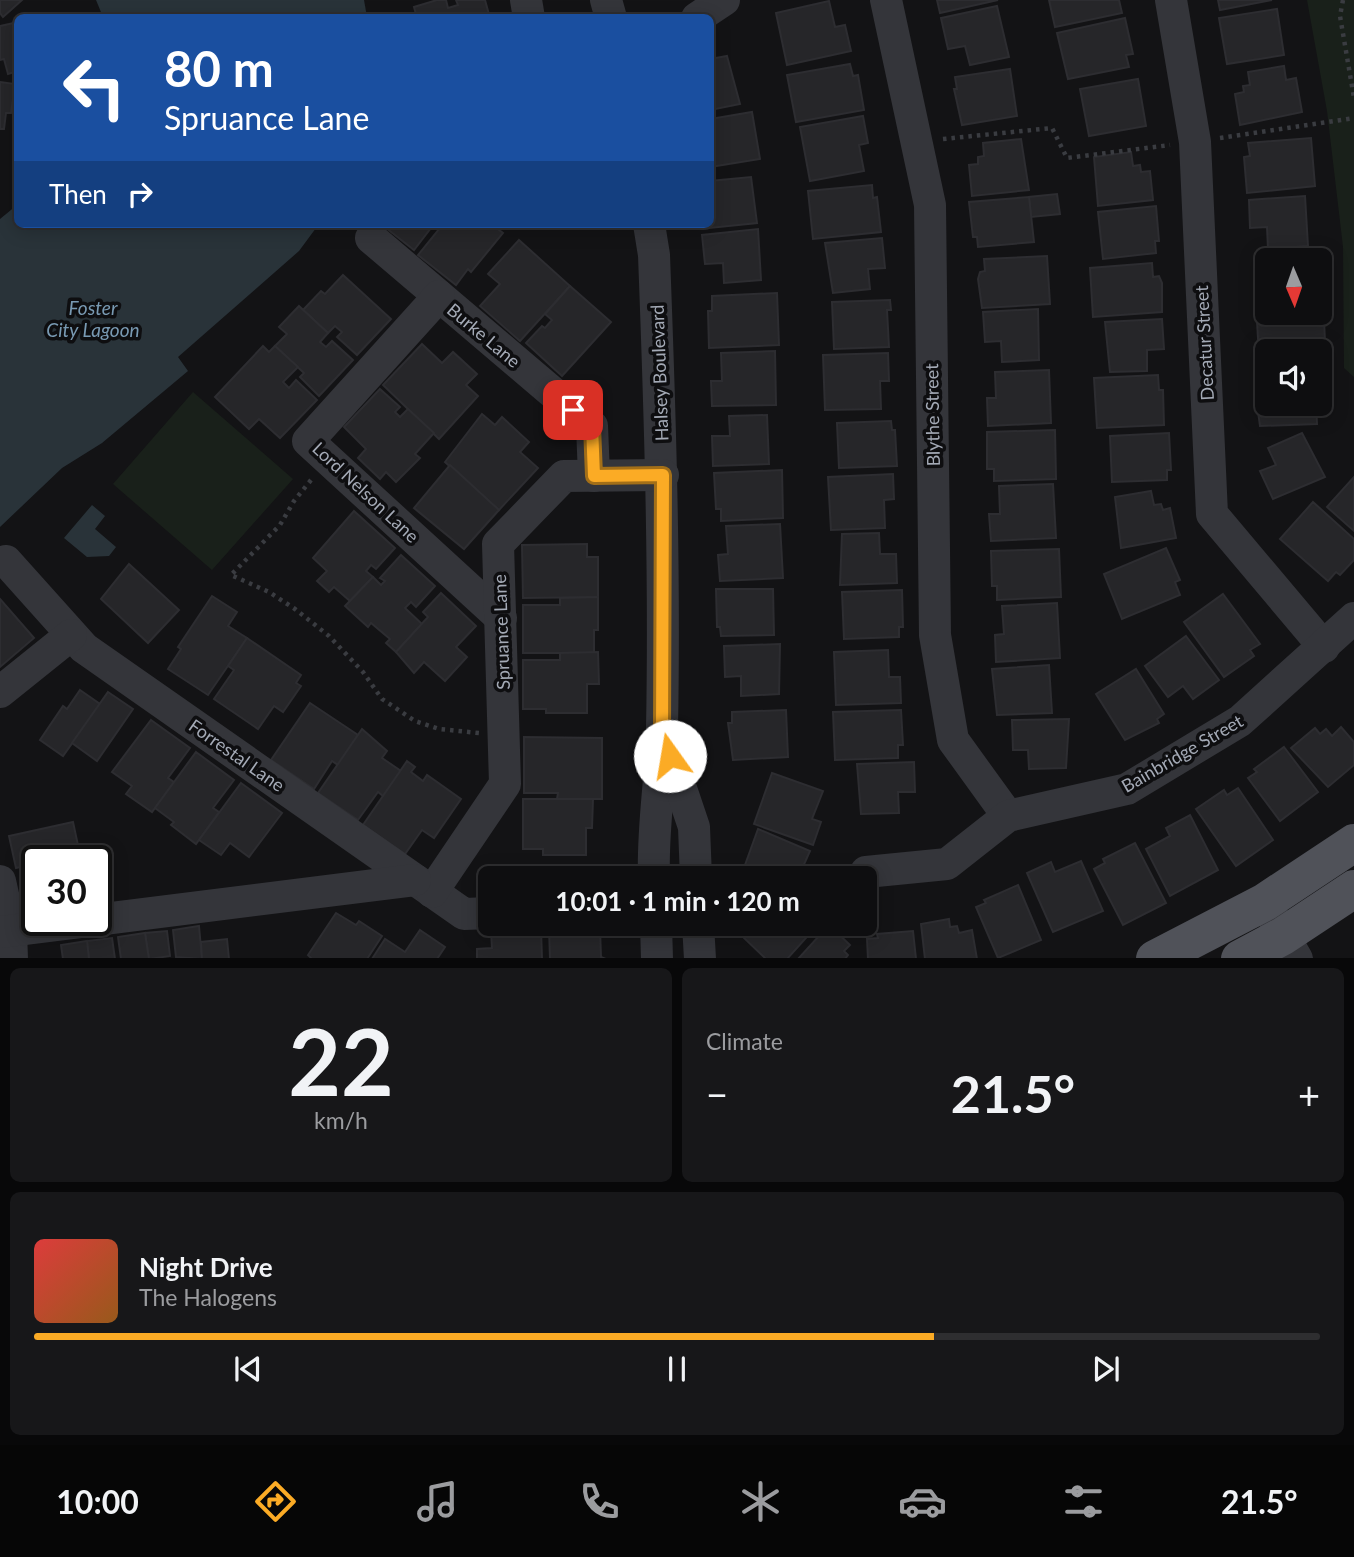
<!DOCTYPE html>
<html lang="en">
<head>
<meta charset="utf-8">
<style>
	body { margin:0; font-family:Lato,sans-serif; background:#171719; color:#f1f3f6; height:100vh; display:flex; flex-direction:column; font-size:26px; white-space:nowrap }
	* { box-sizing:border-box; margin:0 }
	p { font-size:23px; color:#9b9c9f }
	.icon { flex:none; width:38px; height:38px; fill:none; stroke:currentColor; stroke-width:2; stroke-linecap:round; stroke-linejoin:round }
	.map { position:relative; height:958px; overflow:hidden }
	.drawer { display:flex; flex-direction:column; gap:10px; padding:10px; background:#080809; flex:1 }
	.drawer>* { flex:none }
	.banner { position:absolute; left:14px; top:14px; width:700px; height:214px; border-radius:10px; box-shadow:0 4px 18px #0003,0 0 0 2px #2e2e30; background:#1a4fa0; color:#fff; overflow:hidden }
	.needle { width:46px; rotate:178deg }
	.buttons { position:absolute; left:1255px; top:248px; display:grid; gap:14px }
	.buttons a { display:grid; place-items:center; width:77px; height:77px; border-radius:10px; background:#0e0e10; box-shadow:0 4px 18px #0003,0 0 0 2px #2e2e30; font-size:35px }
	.speed { position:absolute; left:21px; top:845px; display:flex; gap:14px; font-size:35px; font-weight:700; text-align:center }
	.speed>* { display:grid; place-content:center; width:91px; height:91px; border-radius:50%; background:#0e0e10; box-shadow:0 4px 18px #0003,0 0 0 2px #2e2e30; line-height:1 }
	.speed .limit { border:4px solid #111; border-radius:10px; background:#fff; color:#111 }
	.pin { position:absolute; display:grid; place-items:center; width:60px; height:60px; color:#fff; margin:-30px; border-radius:14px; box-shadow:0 4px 10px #0006 }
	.me { position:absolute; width:77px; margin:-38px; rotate:347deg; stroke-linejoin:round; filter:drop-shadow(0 0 5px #0008) }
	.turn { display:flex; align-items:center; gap:24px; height:147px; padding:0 35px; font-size:32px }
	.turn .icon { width:91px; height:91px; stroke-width:2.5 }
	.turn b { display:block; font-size:49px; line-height:60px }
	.then { display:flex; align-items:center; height:66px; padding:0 35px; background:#0003; gap:14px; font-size:26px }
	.big { font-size:52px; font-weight:700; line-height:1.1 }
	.drawer .card { flex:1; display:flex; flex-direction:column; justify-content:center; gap:10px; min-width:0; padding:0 24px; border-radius:10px; background:#171719 }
	.drawer .dial { align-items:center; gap:0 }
	.dial b { font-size:91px; line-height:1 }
	.song { display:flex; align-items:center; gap:21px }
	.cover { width:84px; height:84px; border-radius:10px; background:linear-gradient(135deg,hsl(0 70% 55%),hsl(30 70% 35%)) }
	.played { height:7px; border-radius:4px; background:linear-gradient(90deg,#fbab25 70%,#2e2e30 70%) }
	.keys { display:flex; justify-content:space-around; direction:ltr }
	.heat { display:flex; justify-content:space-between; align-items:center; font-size:38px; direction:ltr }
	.drawer .tiles { flex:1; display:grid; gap:10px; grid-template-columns:1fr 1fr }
	.card:last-child { grid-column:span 2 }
	.trip { position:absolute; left:478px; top:866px; width:399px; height:70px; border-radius:10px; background:#0e0e10; box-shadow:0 4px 18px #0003,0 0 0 2px #2e2e30; font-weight:700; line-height:70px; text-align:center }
	.menu { display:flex; height:112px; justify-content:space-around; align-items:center; background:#060606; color:#9b9c9f }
	.menu .icon { width:49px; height:49px }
	.menu .active { color:#fbab25 }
	.menu b { font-size:32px; color:#f1f3f6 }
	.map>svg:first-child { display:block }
	.green { fill:#19201a }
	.water { fill:#293339 }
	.building { fill:#262629; stroke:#2d2d31; stroke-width:2 }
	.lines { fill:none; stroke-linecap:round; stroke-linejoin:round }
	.path { stroke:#3a3c41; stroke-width:4.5; stroke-dasharray:3.5 5; stroke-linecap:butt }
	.minor { stroke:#34353a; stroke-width:32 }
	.major { stroke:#505259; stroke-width:38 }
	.route-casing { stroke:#a36f18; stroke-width:18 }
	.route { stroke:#fbab25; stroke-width:12 }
	.labels { text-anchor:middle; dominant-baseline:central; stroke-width:7; stroke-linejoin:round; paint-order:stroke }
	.street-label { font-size:18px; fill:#a4aab6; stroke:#0e0e10 }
	.water-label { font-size:19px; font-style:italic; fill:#799ab3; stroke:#0e0e10 }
</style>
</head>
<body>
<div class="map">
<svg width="1354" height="959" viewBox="0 0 1354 959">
	<rect width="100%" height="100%" fill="#131315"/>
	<!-- green -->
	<g class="green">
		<path d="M1307,0h47v377l-10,-9 -1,-121 -16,-136z"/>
		<path d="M193,392l100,87 -81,91 -99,-86z"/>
	</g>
	<!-- water -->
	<g class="water">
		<path d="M96,0h268l3,17h-264z"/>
		<path d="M17,205l1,19h301l-20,27 -121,106 10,14 -86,72 -40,25 -62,59v-308z"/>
		<path d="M92,505l13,11 -10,13 21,18 -7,9 -22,1 -23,-19z"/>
	</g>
	<!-- building -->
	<g class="building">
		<path d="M0,0h22l-19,17 -3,-4z"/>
		<path d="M437,0h9l2,8 10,-3 -2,-5h29l5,18h-73l-3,-11z"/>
		<path d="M937,0h61l-58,13z"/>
		<path d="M1049,0h70l3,13 -67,14z"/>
		<path d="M1218,0h54l-52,10z"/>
		<path d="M829,1l6,26 10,-2 6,26 -64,14 -11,-52z"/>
		<path d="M997,6l12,51 -39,8 -5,-19 -17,3 -7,-31z"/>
		<path d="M1277,9l7,46 -57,9 -8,-46z"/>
		<path d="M1125,18l8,36 -7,1 3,12 -61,12 -11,-46z"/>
		<path d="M18,22v49l-10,3 -4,-15 -4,1v-34z"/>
		<path d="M727,56l13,48 -30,6v-51z"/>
		<path d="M850,64l3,12 5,-1 6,35 -68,12 -9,-47z"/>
		<path d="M1284,66l2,14 10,-2 6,34 -62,13 -5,-31 9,-2 -1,-6 7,-1 -2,-13z"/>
		<path d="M1010,69l7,47 -55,9 -8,-36h3l-2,-12z"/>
		<path d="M1138,79l8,47 -57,10 -9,-47z"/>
		<path d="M0,82l15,2 -4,29h-5l-2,16h-4z"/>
		<path d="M752,112l8,47 -50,8v-48z"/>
		<path d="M863,116l5,27 -9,2 5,26 -54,10 -10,-54z"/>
		<path d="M1311,138l4,48 -68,7 -3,-36 6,-1 -2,-13z"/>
		<path d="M1021,139l8,51 -57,6 -3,-31 9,-1v-7l6,-1 -1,-13z"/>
		<path d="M1131,152l2,14 7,-1 1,7 9,-1 3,29 -55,6 -4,-49z"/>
		<path d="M751,177l6,46 -57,6v-5h10v-43z"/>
		<path d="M872,185l1,13 4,-1 4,35 -68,7 -5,-48z"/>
		<path d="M1057,194l3,20 -29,3 -2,-20z"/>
		<path d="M1305,196l3,50 -40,3 -1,-22 -17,1 -1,-28z"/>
		<path d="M1029,197l5,45 -56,5 -1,-10h-4l-4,-35z"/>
		<path d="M1156,206l3,35h-4l1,12 -53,6 -5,-47z"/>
		<path d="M381,224h53l-20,26z"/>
		<path d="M435,224h56l12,9 -32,39 -3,-3 -12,16 -38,-30 22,-27z"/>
		<path d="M758,229l3,51 -37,3 -1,-20 -18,1 -3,-29z"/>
		<path d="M882,238l3,30 -17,1 2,20 -37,4 -8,-50z"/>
		<path d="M519,240l51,46 -50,55 -40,-35 20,-22 -12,-10z"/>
		<path d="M1047,256l3,48 -68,4 -4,-29 2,-7 5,-1 -1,-12z"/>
		<path d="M1320,256l1,54 -1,-49h-53v50h-10l-1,-28h9v-26z"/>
		<path d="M1152,263l1,14 6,-1 3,7v29l-69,5 -3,-49z"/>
		<path d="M343,275l48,44 -34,36 -20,-18 5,-5 -7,-6 -7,7 -25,-23 18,-19 4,3z"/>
		<path d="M570,286l41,36 -49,54 -36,-33 16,-17 3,2 7,-8 -7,-6z"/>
		<path d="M777,293l2,52 -70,3 -1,-37h4v-15z"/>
		<path d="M890,300l1,10h-4l2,37 -55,2 -2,-47z"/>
		<path d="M299,306l29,27 -8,9 6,5 6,-6 21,19 -34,36 -19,-19 4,-4 -29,-27 12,-12 -8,-7z"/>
		<path d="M1038,309l1,51 -37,2 -1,-21 -16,1 -2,-30z"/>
		<path d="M1324,318l2,49h-6v-15h-53v18h-3l-1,-14h-4l-2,-35z"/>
		<path d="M1162,319l2,30 -17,1v21l-37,1 -5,-50z"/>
		<path d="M422,344l20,19 11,-11 24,22 -11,11 12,11 -39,43 -56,-54z"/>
		<path d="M263,346l6,6 6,-6 23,21 -15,15 6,6 7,-8 21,20 -37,38 -21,-19 -10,10 -34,-32z"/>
		<path d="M775,351l1,54 -64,1 -1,-25h11l-1,-28z"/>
		<path d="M888,353l1,28h-9l1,28 -56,1 -2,-55z"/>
		<path d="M1049,370l2,53 -63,3 -1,-28h9l-1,-26z"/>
		<path d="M1158,375l1,15h4l1,35 -67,3 -3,-50z"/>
		<path d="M1259,378h8v26h49l1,20 -57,2 -5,-36 5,-1z"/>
		<path d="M380,389l20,18 -5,5 5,5 8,-8 26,24 -19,21 5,4 -24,24 -10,-10 -6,7 -22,-21 8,-9 -22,-22z"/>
		<path d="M482,414l13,11 7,-8 27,25 -9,10 18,16 -39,42 -54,-48z"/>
		<path d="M767,415l2,49 -56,2 -1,-30h18l-1,-20z"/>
		<path d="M891,421l1,9h3l2,36 -58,2 -2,-45z"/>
		<path d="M1055,430l1,49 -62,2v-12h-7v-37z"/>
		<path d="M1169,433l2,37h-4v10l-55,2 -2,-46z"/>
		<path d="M1302,433l23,44 -52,22 -13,-28 16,-6 -8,-17z"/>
		<path d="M450,465l49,45 -35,39 -50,-41z"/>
		<path d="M782,470l1,48 -62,3v-12h-5l-2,-36z"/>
		<path d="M893,474l1,25 -10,1 1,28 -54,2 -3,-53z"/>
		<path d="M1354,477v54l-27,-24z"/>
		<path d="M1053,484l3,54 -65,3 -2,-27h11l-1,-28z"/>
		<path d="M1151,491l3,14 7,-1 2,6 7,-2 6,30 -55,10 -6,-51z"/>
		<path d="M1313,502l41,37v21l-14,15 -4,-3 -8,9 -48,-42z"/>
		<path d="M354,511l41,37 -19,21 -5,-4 -5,6 7,6 -23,24 -16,-14 -5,5 -12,-11 10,-10 -14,-13z"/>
		<path d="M780,524l3,54 -63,3 -2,-26 10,-1 -2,-28z"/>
		<path d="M879,533l1,21h16l1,29 -57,2 2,-51z"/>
		<path d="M587,544v13h11v40l-75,1 -1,-53z"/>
		<path d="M1166,548l14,32 -5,2 5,13 -58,24 -18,-45z"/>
		<path d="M1059,549l2,48 -64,3v-14h-5l-1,-35z"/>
		<path d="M401,555l34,31 -19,21 -5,-5 -6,6 17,16 -26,28 -10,-9 4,-4 -19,-16 -3,4 -23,-21 28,-29 8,8 4,-4 -5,-3z"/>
		<path d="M129,564l50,46 -31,33 -47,-44z"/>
		<path d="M716,589h57l1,46 -53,1 -1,-9h-3z"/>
		<path d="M902,590l1,37h-4v10l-55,2 -2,-47z"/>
		<path d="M441,593l35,33 -20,21 11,10 -22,24 -21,-19 -10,11 -18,-21 32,-35 -5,-5z"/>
		<path d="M1223,594l37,50 -10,6 4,6 -30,21 -40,-55z"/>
		<path d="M212,596l25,16 -9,14 19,12 -39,57 -40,-26 13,-20 -3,-2z"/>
		<path d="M598,597v33h-4v23h-71v-48h37v-7z"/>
		<path d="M0,599l34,39 -34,29z"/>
		<path d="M1057,603l3,55 -64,4 -1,-27 9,-1 -2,-28z"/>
		<path d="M1186,636l33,44 -26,19 -10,-13 -15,11 -23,-31z"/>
		<path d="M247,638l54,37 -5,8 5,3 -18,26 -9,-6 -16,23 -44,-30 20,-29 -6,-4z"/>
		<path d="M780,644l-1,50 -38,2v-20l-16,1 -1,-31z"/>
		<path d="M888,650l1,27h11l1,26 -65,2 -2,-53z"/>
		<path d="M598,652l1,32h-12v29h-41v-4h-23v-49h37v-7z"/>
		<path d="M1049,665l3,48 -55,2 -5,-46z"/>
		<path d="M1136,669l28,45 -7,5 2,4 -34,17 -29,-46z"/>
		<path d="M80,690l20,14 -37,52 -23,-16 23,-34 4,3z"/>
		<path d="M108,692l25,17 -36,52 -25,-18z"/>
		<path d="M310,703l48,32 -20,30 -6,-4 -18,28 -43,-29z"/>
		<path d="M786,710l2,47 -55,3 -5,-37h4v-11z"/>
		<path d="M901,710l2,35h-5v13l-63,2 -2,-48z"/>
		<path d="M1069,719l-3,49 -37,1 -1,-19h-15l-1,-30z"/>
		<path d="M151,720l39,28 -22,30 6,4 -22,30 -26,-18 6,-8 -20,-14z"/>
		<path d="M1341,727l13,15v23l-26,22 -37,-39 24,-20 5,6 6,-5 6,7z"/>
		<path d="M362,729l25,22 -5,7 19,13 -18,25 -5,-4 -20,28 -40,-27z"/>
		<path d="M524,737l78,1v61h-45l1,-6h-34z"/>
		<path d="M1284,747l34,45 -38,29 -32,-43 9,-6 -3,-3z"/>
		<path d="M196,752l38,28 -21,28 6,4 -23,32 -25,-19 3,-3 -19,-14z"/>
		<path d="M407,761l8,6 -4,5 12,9 4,-6 34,24 -27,39 -12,-8 -17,24 -42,-29z"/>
		<path d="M914,762l1,30h-17l1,21 -38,1 -4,-50z"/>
		<path d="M772,773l51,18 -11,28 9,3 -8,23 -59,-21z"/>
		<path d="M241,783l41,30 -33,44 -19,-14 -9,12 -22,-15z"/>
		<path d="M1238,788l35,52 -37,26 -40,-57 28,-19 3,5z"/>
		<path d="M523,799h70l-1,29h-6v27h-43v-6h-20z"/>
		<path d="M1190,815l28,55 -48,26 -24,-47 24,-13 -4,-8z"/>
		<path d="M73,822l6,28 16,-4 6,31 -5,1v-17h-59v18l-4,-15 -17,4 -7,-32z"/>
		<path d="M758,829l52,22 -12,27 -15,-6 -2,6 -40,-2z"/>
		<path d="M1135,843l31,60 -43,22 -29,-56 11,-6 -2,-4z"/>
		<path d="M1081,861l22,50 -50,21 -26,-59 24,-11 4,10z"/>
		<path d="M1018,885l23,55 -43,18 -22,-51 10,-4 -2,-3z"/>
		<path d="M336,913l20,12 3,-4 23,15 -15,23h-55l-4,-4z"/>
		<path d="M949,919l1,8 7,-1 2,7 13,-3 5,29h-52l-4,-35z"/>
		<path d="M755,924h54l5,5 -27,30h-21l-23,-22z"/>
		<path d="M829,925l21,20 -6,6 4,4 -3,4h-47z"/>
		<path d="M199,926l3,33 -26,-2 -3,-27z"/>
		<path d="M600,928l1,29 5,2h-56l-1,-30z"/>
		<path d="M541,929l1,30h-65v-10l15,-1 -1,-17z"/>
		<path d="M420,930l25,17 -8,12h-65l13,-20 20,13z"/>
		<path d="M167,931l3,25 -21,3 -4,-26z"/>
		<path d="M913,931l3,28h-48l-1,-20 11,-1 -1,-4z"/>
		<path d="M145,933l4,26h-28l-3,-22z"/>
		<path d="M112,938l3,21h-26l-2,-18z"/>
		<path d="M227,939l2,20h-27l-1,-17z"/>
		<path d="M87,941l2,18h-26l-2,-14z"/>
	</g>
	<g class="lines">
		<!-- path -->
		<g class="path">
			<path d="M1343,0l-3,16 14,82"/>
			<path d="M1220,138l134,-20"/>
			<path d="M943,139l109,-11 15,30 103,-13"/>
			<path d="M311,480l-17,21 -14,24 -49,50 38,17 26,17 34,27 34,36 19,27 33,22 24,8 40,4"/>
		</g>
		<!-- minor -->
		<g class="minor">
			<path d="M526,0l3,18"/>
			<path d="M606,0l5,18"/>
			<path d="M886,0l44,205 5,430 18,105 55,76"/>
			<path d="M1171,0l24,142 17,372 112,133"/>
			<path d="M697,18l27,-18"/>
			<path d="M649,224l5,31c6,158 11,316 8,474 -1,51 -10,99 -8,149"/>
			<path d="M371,238l221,188 2,50"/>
			<path d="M439,296l-131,145 193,177"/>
			<path d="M6,561l78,87 380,266 26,-1"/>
			<path d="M0,692l71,-57"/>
			<path d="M666,744l28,83 2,51"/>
			<path d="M866,872l81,-8 61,-48 119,-27 113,-68 114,-103"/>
			<path d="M0,881l11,50 1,28"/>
			<path d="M432,892l73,-108 -7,-240 66,-68 99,-1"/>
			<path d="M1271,914l26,45"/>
			<path d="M96,920l319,-40"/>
			<path d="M656,924l1,35"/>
			<path d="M698,924l2,35"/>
			<path d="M0,932l96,-12"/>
		</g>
		<!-- major -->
		<g class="major">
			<path d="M1155,959l110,-57 89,-59"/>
			<path d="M1240,959l43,-23 71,-47"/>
		</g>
	</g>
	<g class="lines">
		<defs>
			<path id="route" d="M573,410l19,16 2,50 69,-1 -1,258 8,23"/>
		</defs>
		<!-- route casing -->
		<use href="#route" class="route-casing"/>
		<!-- route -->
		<use href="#route" class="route"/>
	</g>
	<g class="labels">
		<!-- street labels -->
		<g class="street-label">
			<text transform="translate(484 335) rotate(40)">Burke Lane</text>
			<text transform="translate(1204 343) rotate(-93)">Decatur Street</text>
			<text transform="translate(659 373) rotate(-92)">Halsey Boulevard</text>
			<text transform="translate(932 415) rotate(-91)">Blythe Street</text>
			<text transform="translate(366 492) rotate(43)">Lord Nelson Lane</text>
			<text transform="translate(501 632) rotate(-92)">Spruance Lane</text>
			<text transform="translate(1182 753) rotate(-30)">Bainbridge Street</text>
			<text transform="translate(237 755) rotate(35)">Forrestal Lane</text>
		</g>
		<!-- water labels -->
		<g class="water-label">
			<text x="93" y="307">Foster<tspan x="93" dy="22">City Lagoon</tspan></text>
		</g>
	</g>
</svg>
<div class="buttons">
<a><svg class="needle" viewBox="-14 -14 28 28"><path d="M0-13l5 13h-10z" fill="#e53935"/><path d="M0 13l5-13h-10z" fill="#9b9c9f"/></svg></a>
<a><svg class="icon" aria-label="sound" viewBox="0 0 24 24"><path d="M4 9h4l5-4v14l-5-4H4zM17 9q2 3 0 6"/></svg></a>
</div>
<div class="speed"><div class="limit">30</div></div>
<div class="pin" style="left:573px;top:410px;background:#d93025"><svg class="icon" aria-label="arrive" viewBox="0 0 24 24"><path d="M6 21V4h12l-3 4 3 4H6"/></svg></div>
<svg class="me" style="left:670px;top:756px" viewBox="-20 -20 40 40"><circle r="19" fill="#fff"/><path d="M0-13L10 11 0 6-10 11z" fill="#fbab25"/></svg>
<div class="trip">10:01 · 1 min · 120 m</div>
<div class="banner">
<div class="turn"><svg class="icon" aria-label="left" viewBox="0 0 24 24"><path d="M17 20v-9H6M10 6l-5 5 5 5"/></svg><div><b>80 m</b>Spruance Lane</div></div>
<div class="then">Then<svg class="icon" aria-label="right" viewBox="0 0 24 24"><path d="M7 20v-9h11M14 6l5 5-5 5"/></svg></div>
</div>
</div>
<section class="drawer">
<div class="tiles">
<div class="card dial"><b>22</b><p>km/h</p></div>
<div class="card"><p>Climate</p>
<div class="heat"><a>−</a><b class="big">21.5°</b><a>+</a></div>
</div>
<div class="card">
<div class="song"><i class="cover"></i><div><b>Night Drive</b><p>The Halogens</p></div></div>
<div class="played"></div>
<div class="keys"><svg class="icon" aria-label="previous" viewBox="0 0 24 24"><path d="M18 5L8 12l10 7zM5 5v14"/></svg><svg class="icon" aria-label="pause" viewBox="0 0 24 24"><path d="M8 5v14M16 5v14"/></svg><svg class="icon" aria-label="next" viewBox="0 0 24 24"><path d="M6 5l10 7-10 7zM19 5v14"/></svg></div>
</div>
</div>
</section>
<nav class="menu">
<b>10:00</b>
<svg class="icon active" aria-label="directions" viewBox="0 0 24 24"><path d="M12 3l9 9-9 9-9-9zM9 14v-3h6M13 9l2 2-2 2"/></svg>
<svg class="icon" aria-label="music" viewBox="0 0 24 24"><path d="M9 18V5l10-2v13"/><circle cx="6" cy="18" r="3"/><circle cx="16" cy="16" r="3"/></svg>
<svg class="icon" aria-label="phone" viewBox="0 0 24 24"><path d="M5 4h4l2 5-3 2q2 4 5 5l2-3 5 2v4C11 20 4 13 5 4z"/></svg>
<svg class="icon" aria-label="climate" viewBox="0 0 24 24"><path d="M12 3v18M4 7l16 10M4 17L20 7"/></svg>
<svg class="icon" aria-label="car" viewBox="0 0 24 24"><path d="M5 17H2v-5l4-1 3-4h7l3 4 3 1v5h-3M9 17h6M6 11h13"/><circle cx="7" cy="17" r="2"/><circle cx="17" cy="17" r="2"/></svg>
<svg class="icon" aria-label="filters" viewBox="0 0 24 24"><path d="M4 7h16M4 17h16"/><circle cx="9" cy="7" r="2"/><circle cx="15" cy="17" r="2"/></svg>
<b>21.5°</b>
</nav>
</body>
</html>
